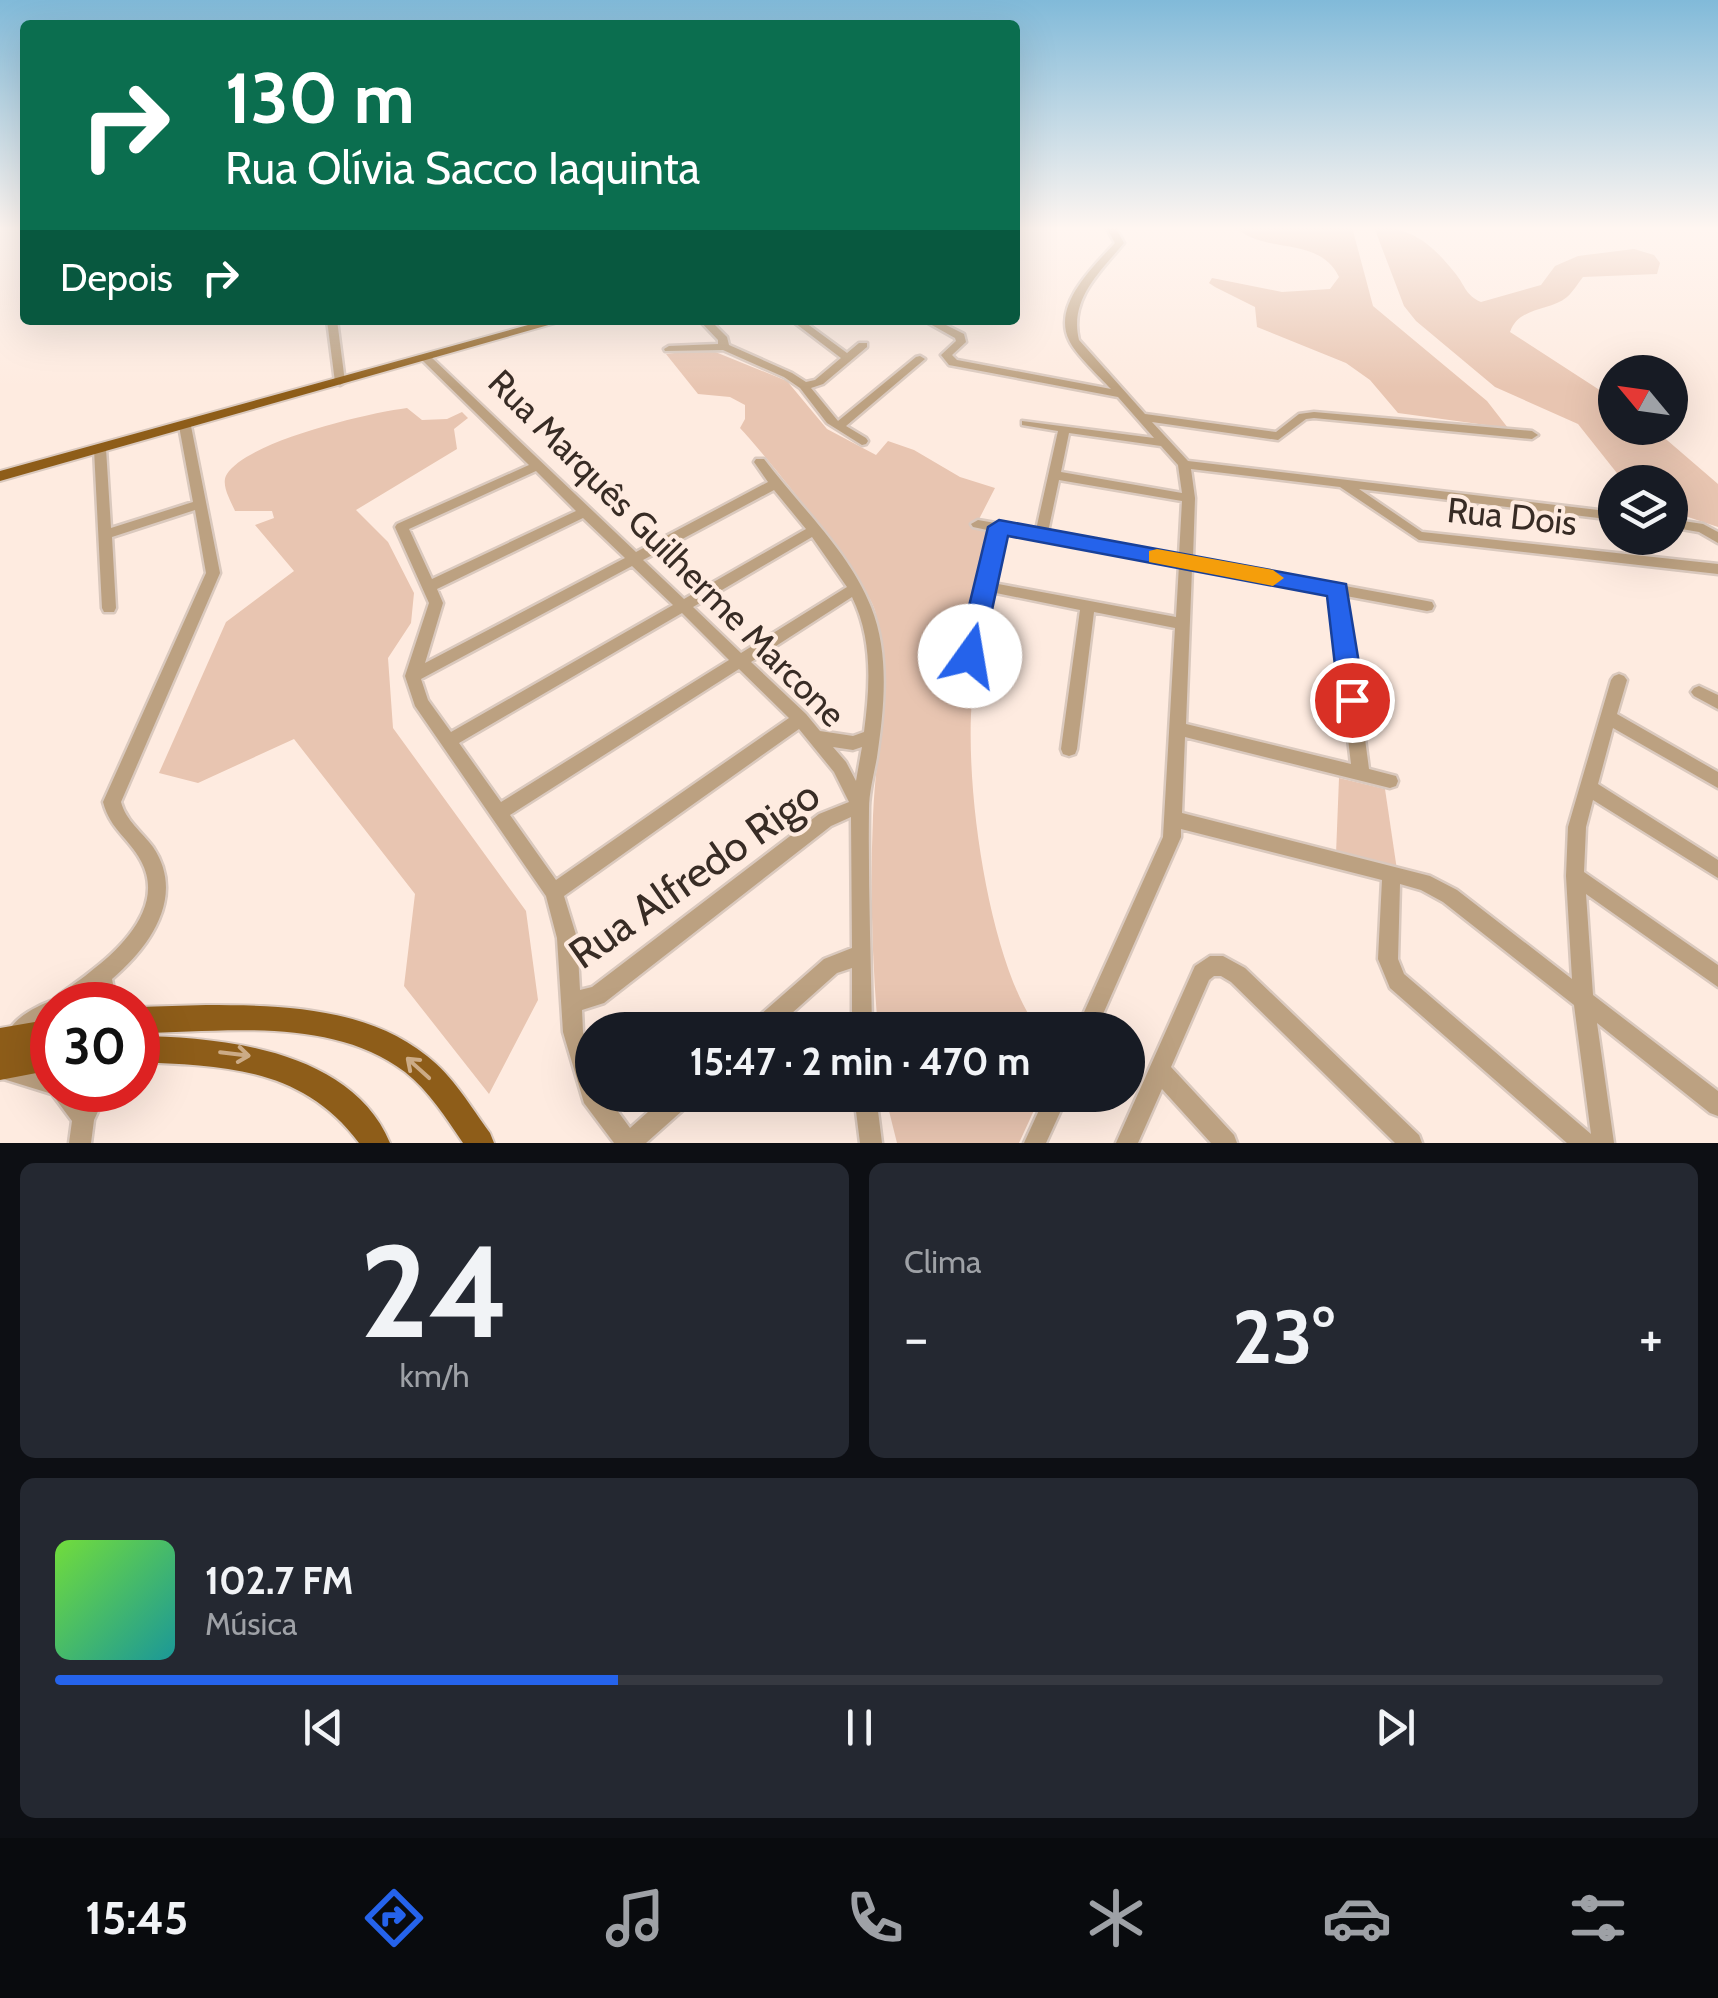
<!DOCTYPE html>
<html lang="pt">
<head>
<meta charset="utf-8">
<style>
	body { margin:0; font-family:Cabin,sans-serif; background:#242831; color:#f1f3f6; height:100vh; display:flex; flex-direction:column; font-size:38px; white-space:nowrap }
	* { box-sizing:border-box; margin:0 }
	p { font-size:32px; color:#9ea1a6 }
	.icon { flex:none; width:55px; height:55px; fill:none; stroke:currentColor; stroke-width:2; stroke-linecap:round; stroke-linejoin:round }
	.map { position:relative; height:1143px; overflow:hidden }
	.sheet { display:flex; flex-direction:column; gap:20px; padding:20px; background:#0d0f14; flex:1 }
	.sheet>* { flex:none }
	.top-card { position:absolute; left:20px; top:20px; width:1000px; height:305px; border-radius:10px; box-shadow:0 10px 40px #0002; background:#0b6e4f; color:#fff; overflow:hidden }
	.needle { width:65px; rotate:299deg }
	.controls { position:absolute; left:1598px; top:355px; display:grid; gap:20px }
	.controls a { display:grid; place-items:center; width:90px; height:90px; border-radius:50%; background:#171b24; box-shadow:0 10px 40px #0002; font-size:50px }
	.speed { position:absolute; left:30px; top:982px; display:flex; gap:20px; font-size:50px; font-weight:700; text-align:center }
	.speed>* { display:grid; place-content:center; width:130px; height:130px; border-radius:50%; background:#171b24; box-shadow:0 10px 40px #0002; line-height:1 }
	.speed .limit { border:15px solid #d22; background:#fff; color:#111 }
	.pin { position:absolute; display:grid; place-items:center; width:85px; height:85px; color:#fff; margin:-42px; border:5px solid #fff; border-radius:50%; box-shadow:0 2px 10px #0007 }
	.me { position:absolute; width:110px; margin:-55px; rotate:13deg; stroke-linejoin:round; filter:drop-shadow(0 0 8px #0008) }
	.turn { display:flex; align-items:center; gap:35px; height:210px; padding:0 40px; font-size:45px }
	.turn .icon { width:130px; height:130px; stroke-width:2.5 }
	.turn b { display:block; font-size:70px; line-height:85px }
	.then { display:flex; align-items:center; height:95px; padding:0 40px; background:#0003; gap:20px; font-size:38px }
	.big { font-size:75px; font-weight:800; line-height:1.1 }
	.sheet .tile { flex:1; display:flex; flex-direction:column; justify-content:center; gap:15px; min-width:0; padding:0 35px; border-radius:15px; background:#242831 }
	.sheet .dial { align-items:center; gap:0 }
	.dial b { font-size:130px; line-height:1 }
	.song { display:flex; align-items:center; gap:30px }
	.cover { width:120px; height:120px; border-radius:15px; background:linear-gradient(135deg,hsl(100 70% 55%),hsl(180 70% 35%)) }
	.played { height:10px; border-radius:5px; background:linear-gradient(90deg,#2563eb 35%,#363941 35%) }
	.keys { display:flex; justify-content:space-around; direction:ltr }
	.heat { display:flex; justify-content:space-between; align-items:center; font-size:55px; direction:ltr }
	.sheet .tiles { flex:1; display:grid; gap:20px; grid-template-columns:1fr 1fr }
	.tile:last-child { grid-column:span 2 }
	.trip { position:absolute; left:575px; top:1012px; width:570px; height:100px; border-radius:50px; background:#171b24; box-shadow:0 10px 40px #0002; font-weight:800; line-height:100px; text-align:center }
	.menu { display:flex; height:160px; justify-content:space-around; align-items:center; background:#090b0e; color:#9ea1a6 }
	.menu .icon { width:70px; height:70px }
	.menu .on { color:#2563eb }
	.menu b { font-size:45px; color:#f1f3f6 }
	.map>svg:first-child { display:block }
	.green { fill:#e8c5b1 }
	.lines { fill:none; stroke-linecap:round; stroke-linejoin:round }
	.minor-casing { stroke:#dac9be; stroke-width:5 }
	.major-casing { stroke:#dac9be; stroke-width:4 }
	.minor { fill:#bca181; fill-rule:evenodd }
	.major { fill:#8e5d19; fill-rule:evenodd }
	.oneway { stroke:#ccab86 }
	.route { fill:#2563eb; stroke:#184099; stroke-width:2.5 }
	.slow { fill:#f59e0b }
	.labels { text-anchor:middle; dominant-baseline:central; stroke-width:8; stroke-linejoin:round; paint-order:stroke }
	.street-label { font-size:35px; fill:#382c25; stroke:#feebe0 }
	.near-street-label { font-size:42px; fill:#382c25; stroke:#feebe0 }
</style>
</head>
<body>
<div class="map">
<svg width="1718" height="1143" viewBox="0 0 1718 1143">
	<rect width="100%" height="100%" fill="#feebe0"/>
	<!-- green -->
	<g class="green">
		<path d="M1235,227h117l21,79 114,95 21,27 -110,-15 -28,-33 -24,-17 -89,-36 -2,-20 -40,-20 -6,-4 3,-5 70,14 48,-3 9,-12c-20,-42 -75,-22 -104,-50z"/>
		<path d="M1374,227c37,0 57,16 81,46 10,12 10,22 26,29l60,-17 14,-19 23,-10 56,-7 20,6 6,8 -3,11 -74,3c-5,6 -10,15 -16,20 -18,15 -48,9 -57,35l105,68v28h38l65,56v43l-48,-16v-29h-46l-46,-58 -83,-37 -79,-66 -12,-15z"/>
		<path d="M708,349l79,32 40,48 49,26 12,-14 26,9 46,27 35,11 -19,37 15,8v5l-27,115 13,12c-20,84 9,298 62,365h-161c-6,-71 -8,-143 -5,-214 3,-74 20,-128 2,-205 -6,-28 -111,-158 -135,-183l5,-9v-14l-15,-8 -32,-3 -32,-40z"/>
		<path d="M407,408l15,12 25,-1 15,-7 6,6 -14,11 3,20 -101,61 32,32 26,51 -3,30 -23,35 5,70 133,183 12,89 -49,94 -85,-108 11,-92 -121,-155 -96,44 -39,-10 67,-151 68,-51 -39,-46 19,-7 -2,-7h-37c-4,-10 -15,-27 -8,-37 21,-33 141,-61 180,-66z"/>
		<path d="M1339,778l46,11 12,81 -61,-16z"/>
		<path d="M885,1095h156l-22,48h-122z"/>
	</g>
	<g class="lines">
		<defs>
			<g id="minor">
				<path d="M1106,227h9l9,16c-24,29 -55,56 -45,97l66,74 131,18 23,-18 15,-2 218,19 6,4 -6,4 -218,-21 -8,1 -28,21 -126,-18 36,39 427,51v8l-256,-31 63,43 296,32v10l-299,-34 -79,-53 -149,-18 4,29 -2,60 234,43 5,1 2,4 -2,4 -5,1 -81,-15 23,173 27,7 2,5 -2,5 -6,2 -205,-51 -3,76 248,63 27,14 115,89 -6,-103 2,-49 43,-147 3,-4 5,-2 5,2 3,4 -10,34 101,58v16l-105,-60 -15,56 120,76v18l-125,-78 -7,27 -2,45 134,93v22l-132,-93 7,101 125,96v25l-8,-3 -113,-90 17,120h-47l-177,-155 -12,-29 4,-79 -201,-51v8l-85,193h-20l87,-193 12,-209 -81,-16 -17,137 -2,5 -6,2 -6,-2 -2,-5 19,-139 -89,-18 -14,63 -2,4h-10l-2,-4 29,-124 -19,-4 -2,-3 7,-4 58,10 22,-99 -36,-6v-4l132,17 -36,-41 -169,-32 -8,-10 15,-14 -1,-3 -32,-18h13l28,14 2,8 -14,13 5,5 154,29c-11,-12 -36,-35 -42,-49 -17,-35 25,-74 46,-97zM1069,433l92,13 17,19 4,28 -121,-21zM1059,480l123,21 -3,55 -131,-24zM1004,533l175,32 -3,52 -183,-34zM1192,568l139,26 20,170 -165,-40zM1400,884l21,6 22,12 131,103 17,129 -187,-160 -6,-15z"/>
				<path d="M327,320h10l8,62 -5,3 -5,-3z"/>
				<path d="M699,320h11l17,17 2,8 63,28 14,9 9,-2 26,-22 -50,-38h11l45,33 12,-10h8v4l-44,37 -12,4 27,33 78,-64 4,-1 5,3 -79,67 20,12 2,3 -2,3 -4,1 -35,-22 -27,-35 -16,-11 -61,-27 -58,1 -1,-2 5,-3 49,-2v-4z"/>
				<path d="M426,355l4,1 206,196 132,-70 -14,-20 2,-3h8c36,48 85,92 107,148 19,47 13,102 6,150 -3,17 -8,35 -8,52 -1,74 2,148 3,221h-20v-62l-15,5 -64,57h-25l3,-7 73,-64 28,-11 -1,-131 -20,9 -227,177 -22,7 1,22 9,30v33h14l24,33 37,-33h27l-3,8 -45,40h-32l-30,-40 -21,-71 -6,-94 -11,-42 -131,-190 -10,-30 24,-73 -34,-76 2,-3 132,-59 -107,-105 -1,-2zM536,471l40,40 -144,68 -23,-50zM774,490l32,39 -122,70 -41,-39zM583,518l42,40 -200,105 18,-60 -6,-14zM812,537l35,50 -106,66 -48,-46zM632,566l41,39 -222,127 -23,-32 -7,-21zM852,597c21,42 18,90 12,135l-11,4 -33,-5 -14,-17 -55,-52zM682,613l47,47 -228,142 -42,-59zM739,669l50,49 -233,162 -46,-65zM799,729l35,43 15,30 -30,12 -227,173 -12,3 -3,-52 -13,-42zM833,747l20,3 9,-3 -6,34 -10,-19z"/>
				<path d="M185,423l6,3 29,147 -99,229c5,19 21,30 32,45 33,49 -3,100 -41,132l5,26h-20l-2,-12 -16,12h-27v16l-33,20 -7,-3 -3,-7c6,-14 30,-26 44,-31 11,-10 25,-18 37,-28 33,-25 75,-67 51,-111 -12,-23 -30,-30 -38,-59l103,-229 -11,-63 -83,27 4,71 -2,4h-10l-2,-4 -8,-159 6,-4 6,4 5,79 82,-26 -14,-76z"/>
				<path d="M1670,519l33,5 15,8v11l-19,-11 -29,-5z"/>
				<path d="M1699,686l19,9v14l-24,-13 -3,-4 3,-4z"/>
				<path d="M1210,956h13l22,12 174,167 3,8h-27l-164,-161 -10,-6h-7l-5,4 -38,87 63,68 3,8h-26l-49,-54 -24,54h-22l79,-177z"/>
				<path d="M0,1056l52,17v17h23l6,8 5,-8h22l-14,30 -3,23h-22l3,-22 -20,-27 -52,-16z"/>
				<path d="M854,1095h22l6,48h-22z"/>
				<path d="M1046,1095h22l-22,48h-22z"/>
			</g>
			<g id="major">
				<path d="M546,320h20l-566,161v-10z"/>
				<path d="M206,1005c75,0 160,2 221,51 26,20 44,51 63,77l4,10h-31c-17,-25 -34,-52 -58,-71 -74,-56 -181,-40 -267,-39v-26z"/>
				<path d="M52,1019v51l-52,10v-52z"/>
				<path d="M138,1036c86,1 214,15 252,107h-31c-57,-76 -135,-77 -221,-81z"/>
			</g>
		</defs>
		<!-- minor casing -->
		<use href="#minor" class="minor-casing"/>
		<!-- major casing -->
		<use href="#major" class="major-casing"/>
		<!-- minor -->
		<use href="#minor" class="minor"/>
		<!-- major -->
		<use href="#major" class="major"/>
	</g>
	<!-- one-way arrows -->
	<defs><path id="oneway-shaft" d="M-6 0H5M1.5-3L5.5 0L1.5 3" fill="none" stroke-width="1.6" stroke-linecap="round" stroke-linejoin="round" transform="scale(2.5)"/></defs>
	<g class="oneway">
		<use href="#oneway-shaft" transform="translate(235 1054) rotate(7)"/>
		<use href="#oneway-shaft" transform="translate(418 1068) rotate(-138)"/>
	</g>
	<!-- sky -->
	<linearGradient id="sky" x2="0" y2="1"><stop stop-color="#81bad9"/><stop offset="0.59" stop-color="#fff6f1"/><stop offset="1" stop-color="#fff6f1" stop-opacity="0"/></linearGradient>
	<rect width="1718" height="387" fill="url(#sky)"/>
	<!-- route -->
	<path class="route" d="M999,520l347,64 19,116 -13,10 -13,-10 -12,-104 -319,-60 -26,120 -3,6h-18l-4,-6 31,-129z"/>
	<!-- slow -->
	<path class="slow" d="M1157,549l116,21 11,8 -11,8 -124,-24v-11z"/>
	<g class="labels">
		<!-- street labels -->
		<g class="street-label">
			<text transform="translate(1512 516) rotate(6)">Rua Dois</text>
			<text transform="translate(667 548) rotate(45)">Rua Marquês Guilherme Marcone</text>
		</g>
		<!-- near-street labels -->
		<g class="near-street-label">
			<text transform="translate(694 874) rotate(-35)">Rua Alfredo Rigo</text>
		</g>
	</g>
</svg>
<div class="controls">
<a><svg class="needle" viewBox="-14 -14 28 28"><path d="M0-13l5 13h-10z" fill="#e53935"/><path d="M0 13l5-13h-10z" fill="#9ea1a6"/></svg></a>
<a><svg class="icon" aria-label="layers" viewBox="0 0 24 24"><path d="M12 4l9 5-9 5-9-5zM3 14l9 5 9-5"/></svg></a>
</div>
<div class="speed"><div class="limit">30</div></div>
<div class="pin" style="left:1352px;top:700px;background:#d93025"><svg class="icon" aria-label="arrive" viewBox="0 0 24 24"><path d="M6 21V4h12l-3 4 3 4H6"/></svg></div>
<svg class="me" style="left:970px;top:656px" viewBox="-20 -20 40 40"><circle r="19" fill="#fff"/><path d="M0-13L10 11 0 6-10 11z" fill="#2563eb"/></svg>
<div class="trip">15:47 · 2 min · 470 m</div>
<div class="top-card">
<div class="turn"><svg class="icon" aria-label="right" viewBox="0 0 24 24"><path d="M7 20v-9h11M14 6l5 5-5 5"/></svg><div><b>130 m</b>Rua Olívia Sacco Iaquinta</div></div>
<div class="then">Depois<svg class="icon" aria-label="right" viewBox="0 0 24 24"><path d="M7 20v-9h11M14 6l5 5-5 5"/></svg></div>
</div>
</div>
<section class="sheet">
<div class="tiles">
<div class="tile dial"><b>24</b><p>km/h</p></div>
<div class="tile"><p>Clima</p>
<div class="heat"><a>−</a><b class="big">23°</b><a>+</a></div>
</div>
<div class="tile">
<div class="song"><i class="cover"></i><div><b>102.7 FM</b><p>Música</p></div></div>
<div class="played"></div>
<div class="keys"><svg class="icon" aria-label="previous" viewBox="0 0 24 24"><path d="M18 5L8 12l10 7zM5 5v14"/></svg><svg class="icon" aria-label="pause" viewBox="0 0 24 24"><path d="M8 5v14M16 5v14"/></svg><svg class="icon" aria-label="next" viewBox="0 0 24 24"><path d="M6 5l10 7-10 7zM19 5v14"/></svg></div>
</div>
</div>
</section>
<nav class="menu">
<b>15:45</b>
<svg class="icon on" aria-label="directions" viewBox="0 0 24 24"><path d="M12 3l9 9-9 9-9-9zM9 14v-3h6M13 9l2 2-2 2"/></svg>
<svg class="icon" aria-label="music" viewBox="0 0 24 24"><path d="M9 18V5l10-2v13"/><circle cx="6" cy="18" r="3"/><circle cx="16" cy="16" r="3"/></svg>
<svg class="icon" aria-label="phone" viewBox="0 0 24 24"><path d="M5 4h4l2 5-3 2q2 4 5 5l2-3 5 2v4C11 20 4 13 5 4z"/></svg>
<svg class="icon" aria-label="climate" viewBox="0 0 24 24"><path d="M12 3v18M4 7l16 10M4 17L20 7"/></svg>
<svg class="icon" aria-label="car" viewBox="0 0 24 24"><path d="M5 17H2v-5l4-1 3-4h7l3 4 3 1v5h-3M9 17h6M6 11h13"/><circle cx="7" cy="17" r="2"/><circle cx="17" cy="17" r="2"/></svg>
<svg class="icon" aria-label="filters" viewBox="0 0 24 24"><path d="M4 7h16M4 17h16"/><circle cx="9" cy="7" r="2"/><circle cx="15" cy="17" r="2"/></svg>
</nav>
</body>
</html>
